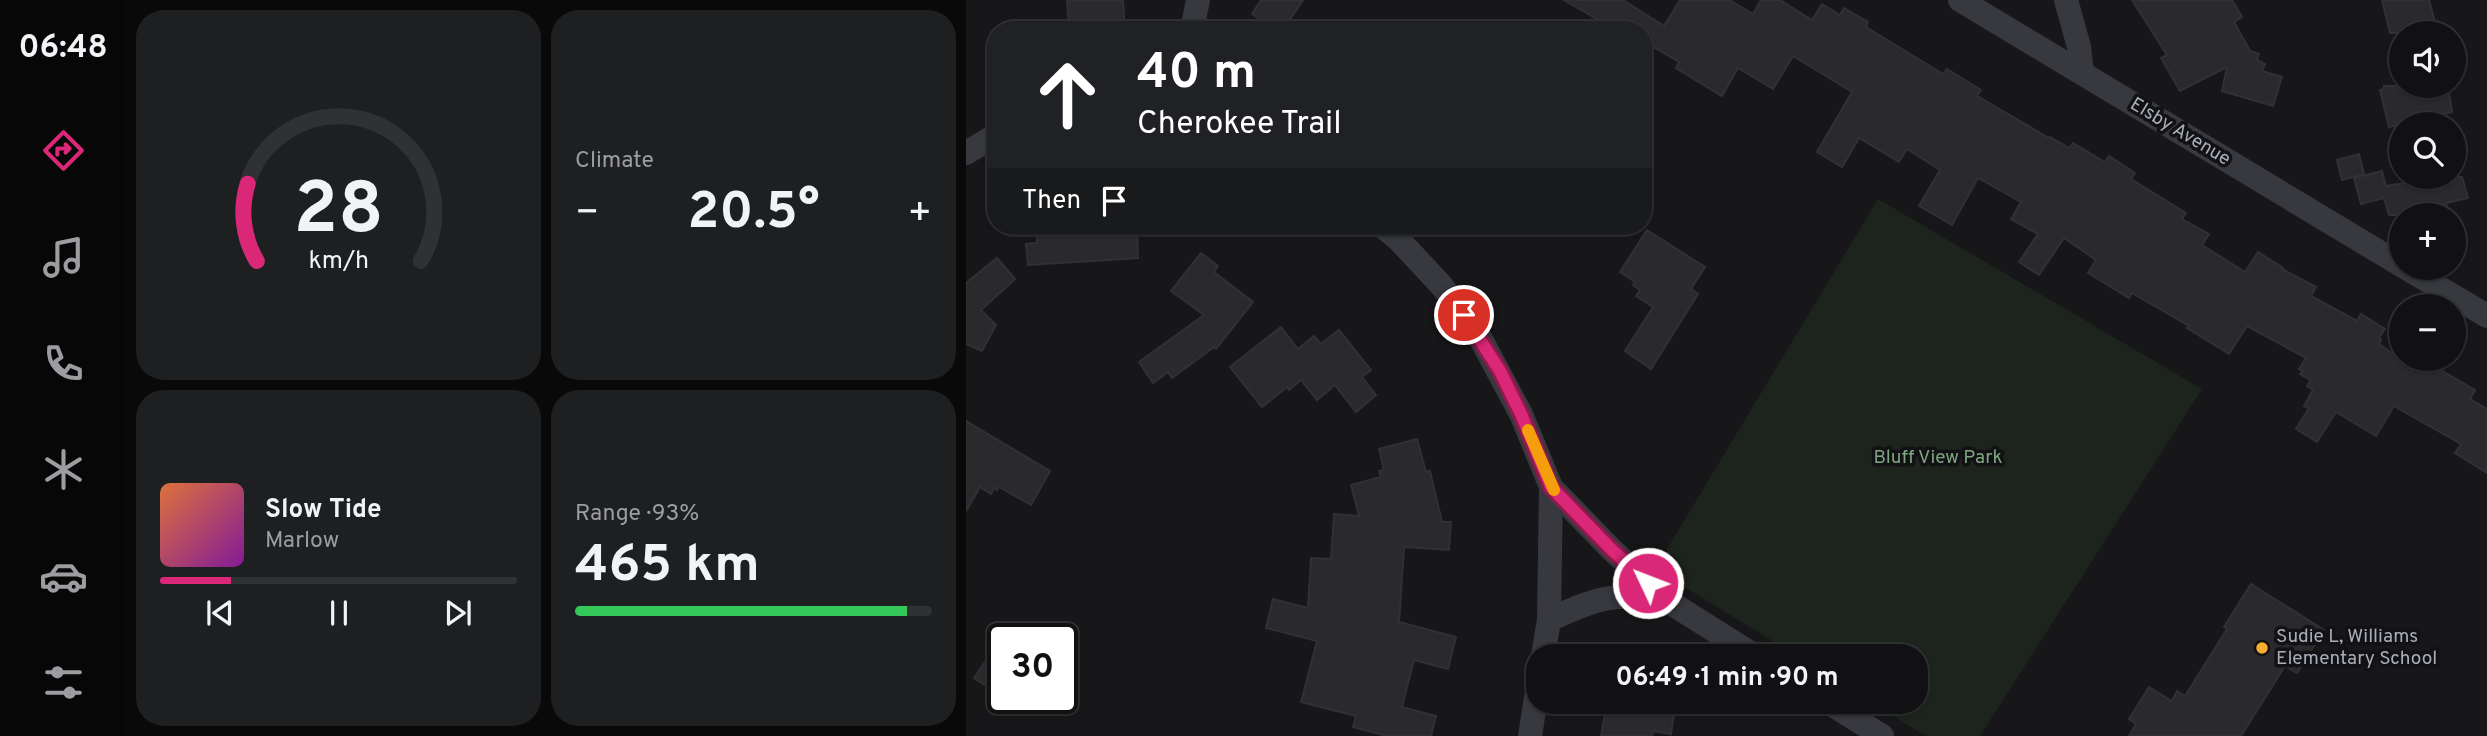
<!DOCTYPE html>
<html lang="en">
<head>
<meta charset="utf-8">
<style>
	body { margin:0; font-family:Overpass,sans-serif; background:#1e1f21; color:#f1f3f6; height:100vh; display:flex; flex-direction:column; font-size:26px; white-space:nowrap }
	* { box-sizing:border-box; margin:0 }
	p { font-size:23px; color:#9c9da0 }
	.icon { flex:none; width:38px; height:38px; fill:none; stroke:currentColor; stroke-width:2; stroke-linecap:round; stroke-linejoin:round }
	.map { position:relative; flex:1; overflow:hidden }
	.panel { display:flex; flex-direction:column; gap:10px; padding:10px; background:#09090a; width:840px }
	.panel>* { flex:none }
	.hud { position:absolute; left:21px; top:21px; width:665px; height:214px; border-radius:28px; box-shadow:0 2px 5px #0004,0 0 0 2px #303133; background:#202124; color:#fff; overflow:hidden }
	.tools { position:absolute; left:1423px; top:21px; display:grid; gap:14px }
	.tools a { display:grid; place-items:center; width:77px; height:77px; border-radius:50%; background:#111113; box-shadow:0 2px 5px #0004,0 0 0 2px #303133; font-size:35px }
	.speed { position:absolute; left:21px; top:623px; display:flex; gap:14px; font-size:35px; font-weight:700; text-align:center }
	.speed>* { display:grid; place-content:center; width:91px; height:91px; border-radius:50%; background:#111113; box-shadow:0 2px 5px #0004,0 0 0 2px #303133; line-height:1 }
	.speed .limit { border:4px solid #111; border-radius:10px; background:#fff; color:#111 }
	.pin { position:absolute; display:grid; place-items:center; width:60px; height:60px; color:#fff; margin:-30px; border:4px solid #fff; border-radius:50%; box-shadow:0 2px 7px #0007 }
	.me { position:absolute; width:77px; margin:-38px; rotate:313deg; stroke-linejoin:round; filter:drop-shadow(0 0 5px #0008) }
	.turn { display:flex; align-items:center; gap:24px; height:147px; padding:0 35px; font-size:32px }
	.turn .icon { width:91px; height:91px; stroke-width:2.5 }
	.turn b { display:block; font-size:49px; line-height:60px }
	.then { display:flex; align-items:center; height:66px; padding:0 35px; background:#0003; gap:14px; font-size:26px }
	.big { font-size:52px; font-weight:700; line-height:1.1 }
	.panel .widget { flex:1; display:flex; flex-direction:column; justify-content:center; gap:10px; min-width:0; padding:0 24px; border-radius:28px; background:#1e1f21 }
	.panel .dial { align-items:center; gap:0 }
	.dial svg { height:182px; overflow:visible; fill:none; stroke:#303133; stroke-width:7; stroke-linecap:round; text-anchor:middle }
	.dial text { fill:#f1f3f6; stroke:none }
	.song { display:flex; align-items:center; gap:21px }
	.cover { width:84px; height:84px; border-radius:10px; background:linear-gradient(135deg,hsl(20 70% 55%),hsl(290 70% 35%)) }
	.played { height:7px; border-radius:4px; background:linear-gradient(90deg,#db2777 20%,#303133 20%) }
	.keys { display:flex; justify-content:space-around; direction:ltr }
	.heat { display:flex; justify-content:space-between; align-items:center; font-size:38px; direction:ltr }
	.charge { height:10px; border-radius:5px; background:linear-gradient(90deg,#34c759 93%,#303133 0) }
	.panel .tiles { flex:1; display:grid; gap:10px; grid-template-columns:repeat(2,1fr) }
	.trip { position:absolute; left:560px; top:644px; width:402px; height:70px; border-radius:28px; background:#111113; box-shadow:0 2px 5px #0004,0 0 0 2px #303133; font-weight:700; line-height:70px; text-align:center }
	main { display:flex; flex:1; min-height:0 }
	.dock { display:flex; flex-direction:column; width:126px; justify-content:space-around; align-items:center; background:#070708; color:#9c9da0 }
	.dock .icon { width:49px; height:49px }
	.dock .current { color:#db2777 }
	.dock b { font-size:32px; color:#f1f3f6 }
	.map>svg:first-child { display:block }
	.green { fill:#1d241d }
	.building { fill:#2a2a2d; stroke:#313135; stroke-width:2 }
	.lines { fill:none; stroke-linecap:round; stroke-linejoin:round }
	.street { stroke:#38393e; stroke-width:24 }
	.route-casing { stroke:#8e194d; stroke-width:18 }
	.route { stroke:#db2777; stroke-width:12 }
	.slow { stroke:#f59e0b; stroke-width:12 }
	.poi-dot { fill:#f8ad30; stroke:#121214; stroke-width:2.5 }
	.labels { text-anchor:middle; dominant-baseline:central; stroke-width:7; stroke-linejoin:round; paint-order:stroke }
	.street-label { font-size:19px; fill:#a9aeb9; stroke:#121214 }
	.park-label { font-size:19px; fill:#7fa580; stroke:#121214 }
	.poi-label { font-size:19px; fill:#a9aeb9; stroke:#121214; text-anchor:start }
</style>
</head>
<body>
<main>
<nav class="dock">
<b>06:48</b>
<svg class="icon current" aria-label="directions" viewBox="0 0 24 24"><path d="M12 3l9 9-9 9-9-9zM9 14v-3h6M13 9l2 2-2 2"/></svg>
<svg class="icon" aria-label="music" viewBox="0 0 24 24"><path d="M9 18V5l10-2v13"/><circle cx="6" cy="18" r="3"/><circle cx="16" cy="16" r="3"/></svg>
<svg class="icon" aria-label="phone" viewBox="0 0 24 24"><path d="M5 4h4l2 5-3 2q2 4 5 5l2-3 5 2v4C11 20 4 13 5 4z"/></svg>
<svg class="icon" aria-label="climate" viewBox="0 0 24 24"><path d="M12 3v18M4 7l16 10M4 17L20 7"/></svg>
<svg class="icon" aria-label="car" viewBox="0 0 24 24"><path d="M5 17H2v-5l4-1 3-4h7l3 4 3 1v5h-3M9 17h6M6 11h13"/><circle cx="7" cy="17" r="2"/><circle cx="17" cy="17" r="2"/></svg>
<svg class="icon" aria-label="filters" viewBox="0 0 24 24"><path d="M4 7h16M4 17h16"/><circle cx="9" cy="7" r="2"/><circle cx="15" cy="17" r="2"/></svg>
</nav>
<section class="panel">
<div class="tiles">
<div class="widget dial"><svg viewBox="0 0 100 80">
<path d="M14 69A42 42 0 1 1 86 69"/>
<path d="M14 69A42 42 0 0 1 10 35" stroke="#db2777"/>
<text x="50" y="56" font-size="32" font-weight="700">28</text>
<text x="50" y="72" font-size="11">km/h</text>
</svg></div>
<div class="widget"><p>Climate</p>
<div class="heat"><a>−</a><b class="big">20.5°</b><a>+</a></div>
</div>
<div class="widget">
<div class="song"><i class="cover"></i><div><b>Slow Tide</b><p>Marlow</p></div></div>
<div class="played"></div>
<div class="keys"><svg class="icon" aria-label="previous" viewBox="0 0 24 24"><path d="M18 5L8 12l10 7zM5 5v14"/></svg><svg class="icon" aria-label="pause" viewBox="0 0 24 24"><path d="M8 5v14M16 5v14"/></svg><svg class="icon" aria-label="next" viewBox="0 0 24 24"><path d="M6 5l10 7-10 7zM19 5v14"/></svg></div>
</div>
<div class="widget"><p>Range · 93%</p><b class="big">465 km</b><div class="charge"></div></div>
</div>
</section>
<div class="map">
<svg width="1521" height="736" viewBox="0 0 1521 736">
	<rect width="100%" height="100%" fill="#171719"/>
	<!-- green -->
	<path class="green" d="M912,199l324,190 -222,347h-54l-56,-34h46v-46h-119l-142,-87z"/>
	<!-- building -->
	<g class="building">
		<path d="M101,0h56l2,30h-22l-1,-6 -33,3z"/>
		<path d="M295,0h42l-20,30h-26l6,-9 -11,-7z"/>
		<path d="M598,0h59l41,26 16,-26h49l24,14 8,-14h19l32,20 10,-16 18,11 4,-7 24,14 -2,5 77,47 4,-5 34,21 -4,6 72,42 1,-1 19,11 4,-5 32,19 4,-6 26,17 -4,6 55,34 -4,6 27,15 -7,11 43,27 13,-20 25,16 -1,1 34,18 -5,9 46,25 4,-7 24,15 -6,9 2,2 -2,4 22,15h21l53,31 -5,9 17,10v64l-32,-20 6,-9 -67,-38 -18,30 -40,-24 -19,30 -21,-13 13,-21 -5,-2 9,-16 -6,-4 4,-6 -11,-6 3,-3 -4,-2 7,-11 -59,-32 -18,28 -42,-26 2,-2 -57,-33 -3,5 -41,-25 8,-13 -32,-22 -25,37 -20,-13 19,-28 -27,-15 10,-17 -43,-24 -26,47 -33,-19 21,-36 -33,-21 -8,13 -40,-24 -17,29 -25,-15 35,-60 -59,-36 -20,33 -35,-21 -16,28 -46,-28 3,-6 -36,-21v-11h-27z"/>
		<path d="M1166,0h100l10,17 -8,5 16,29 9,3 -2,6 8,4 -3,7 20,6 -9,29 -51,-15 5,-24 -47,24 -19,-33 6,-3z"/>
		<path d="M1416,0h47l9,33h-48z"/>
		<path d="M1418,86h64l4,26 -63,15 -9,-37 4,-1z"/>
		<path d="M1393,154l5,20 -22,6 -5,-20z"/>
		<path d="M1416,171l4,15 55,-9h21l6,21 -22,5 3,12h-60l-5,-17 -23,6 -7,-26z"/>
		<path d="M142,226h29l1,32 -110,7 -2,-21 11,-1v-9l70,-4z"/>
		<path d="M681,230l58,37 -14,22 7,5 -47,75 -26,-18 28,-44 -17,-11 4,-6 -7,-5 2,-3 -15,-10z"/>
		<path d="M235,253l17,13 -4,6 39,30 -37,47 -2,-2 -42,31 -4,-6 -15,11 -14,-21 65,-47 -33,-24z"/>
		<path d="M31,258l18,21 -34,31 15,15 -14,26 -16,-7v-61z"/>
		<path d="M315,327l17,22 16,-13 7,8 18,-14 32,40 -9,7 14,18 -20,17 -21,-27 -18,15 -16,-20 -12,10 -2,-3 -25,20 -32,-40z"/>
		<path d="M0,421l84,50 -19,34 -32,-18 -2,3 -3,-2 -3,6 -11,-7 -14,24z"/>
		<path d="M451,439l9,33 4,-1 12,51h9l-2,28 -45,-3 -5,75 57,15 -8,32 -34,-9 -12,47 34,9 -5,20h-44l-34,-9 3,-11 -55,-14 16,-61 -51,-13 7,-29 35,9 3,-50 20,1 3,-45 25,2 -8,-31 30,-8 -2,-6 5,-1 -5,-21z"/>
		<path d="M1285,584l73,46 -27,43 -12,-7 -44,70h-112l7,-12 -7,-5 20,-32 23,14 5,-10 8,5 42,-67 -3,-2z"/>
		<path d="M37,636v61l-29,-19z"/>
		<path d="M669,707l39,6 -3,21 -18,-3 -1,5h-51l5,-27 28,5z"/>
	</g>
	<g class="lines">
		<!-- street -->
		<g class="street">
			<path d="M994,0l441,265"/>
			<path d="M1100,0l13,47 3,26"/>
			<path d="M226,30l6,-30"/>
			<path d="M0,153l30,-18"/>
			<path d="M416,226l17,14 42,45 35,45 45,84 30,73 -2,133 -6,36"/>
			<path d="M1440,268l81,48"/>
			<path d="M585,487l60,62 55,51 89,56"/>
			<path d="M583,620c46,-21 65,-29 117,-20"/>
			<path d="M862,702l54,34"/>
			<path d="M564,736l8,-51"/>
		</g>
	</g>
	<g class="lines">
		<defs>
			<path id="route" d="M498,315l36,56 21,43 30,73 60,62 37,34"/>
		</defs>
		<!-- route casing -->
		<use href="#route" class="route-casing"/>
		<!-- route -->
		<use href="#route" class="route"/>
		<!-- slow -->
		<path class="slow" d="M562,430l26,60"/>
	</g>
	<!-- markers -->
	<circle class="poi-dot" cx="1296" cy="648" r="7"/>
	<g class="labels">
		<!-- street labels -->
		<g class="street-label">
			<text transform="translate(1214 132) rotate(31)">Elsby Avenue</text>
		</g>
		<!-- park labels -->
		<g class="park-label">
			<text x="972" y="458">Bluff View Park</text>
		</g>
		<!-- poi labels -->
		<g class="poi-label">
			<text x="1310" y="637">Sudie L, Williams<tspan x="1310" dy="22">Elementary School</tspan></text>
		</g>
	</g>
</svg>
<div class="tools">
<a><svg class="icon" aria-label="sound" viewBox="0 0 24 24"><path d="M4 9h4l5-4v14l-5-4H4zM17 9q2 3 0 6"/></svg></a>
<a><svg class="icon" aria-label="search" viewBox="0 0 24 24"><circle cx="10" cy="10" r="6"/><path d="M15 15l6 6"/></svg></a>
<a>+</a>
<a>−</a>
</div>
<div class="speed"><div class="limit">30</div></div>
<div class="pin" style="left:498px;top:315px;background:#d93025"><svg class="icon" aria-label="arrive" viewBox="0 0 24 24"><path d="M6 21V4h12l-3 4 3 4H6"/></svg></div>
<svg class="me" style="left:682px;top:583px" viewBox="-20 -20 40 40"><circle r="17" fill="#db2777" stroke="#fff" stroke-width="3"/><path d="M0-11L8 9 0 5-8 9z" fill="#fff"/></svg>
<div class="trip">06:49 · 1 min · 90 m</div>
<div class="hud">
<div class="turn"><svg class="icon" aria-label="ahead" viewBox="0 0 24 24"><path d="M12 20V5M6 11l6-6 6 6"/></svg><div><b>40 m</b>Cherokee Trail</div></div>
<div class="then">Then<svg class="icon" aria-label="arrive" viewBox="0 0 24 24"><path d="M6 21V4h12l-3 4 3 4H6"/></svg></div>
</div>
</div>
</main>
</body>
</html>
